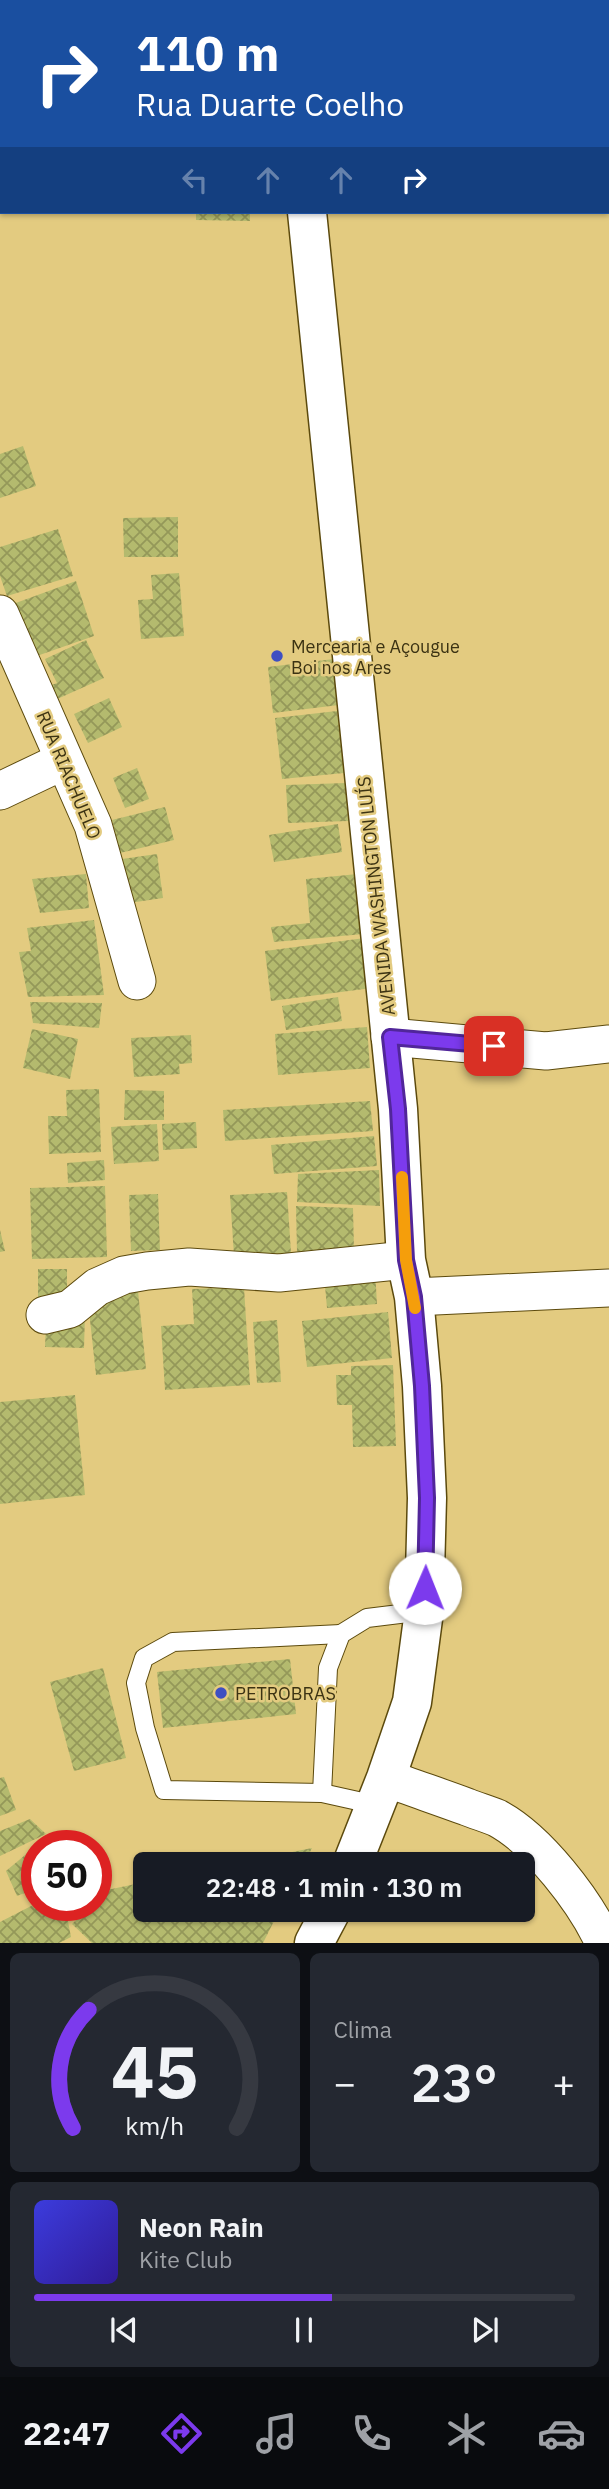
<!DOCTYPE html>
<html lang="pt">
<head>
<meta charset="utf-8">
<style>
	body { margin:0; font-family:"IBM Plex Sans",sans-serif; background:#242831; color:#f1f3f6; height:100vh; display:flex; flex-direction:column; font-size:26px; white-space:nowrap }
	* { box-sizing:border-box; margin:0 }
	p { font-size:23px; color:#9ea1a6 }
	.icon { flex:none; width:38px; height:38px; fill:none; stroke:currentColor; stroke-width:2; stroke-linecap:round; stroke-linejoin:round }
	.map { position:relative; height:1943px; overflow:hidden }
	.drawer { display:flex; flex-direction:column; gap:10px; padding:10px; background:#0d0f14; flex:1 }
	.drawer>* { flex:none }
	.banner { position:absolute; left:0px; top:0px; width:609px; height:214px; box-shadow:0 2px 5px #0004; background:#1a4fa0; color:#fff; overflow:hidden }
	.speed { position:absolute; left:21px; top:1830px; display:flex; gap:14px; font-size:35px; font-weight:700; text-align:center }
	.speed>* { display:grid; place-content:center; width:91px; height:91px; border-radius:50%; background:#171b24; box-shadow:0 2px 5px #0004; line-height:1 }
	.speed .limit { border:10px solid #d22; background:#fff; color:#111 }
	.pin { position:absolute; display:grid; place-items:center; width:60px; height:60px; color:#fff; margin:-30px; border-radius:14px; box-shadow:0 4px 10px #0006 }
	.me { position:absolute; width:77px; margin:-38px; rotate:1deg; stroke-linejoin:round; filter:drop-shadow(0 0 5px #0008) }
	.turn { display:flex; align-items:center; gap:24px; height:147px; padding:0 21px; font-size:32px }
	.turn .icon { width:91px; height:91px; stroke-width:2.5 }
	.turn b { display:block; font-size:49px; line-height:60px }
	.lanes { display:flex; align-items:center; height:66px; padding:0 21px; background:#0003; justify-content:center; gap:35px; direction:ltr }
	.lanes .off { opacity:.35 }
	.big { font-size:52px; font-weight:600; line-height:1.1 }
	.drawer .card { flex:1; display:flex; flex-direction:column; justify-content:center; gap:10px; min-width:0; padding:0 24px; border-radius:10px; background:#242831 }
	.drawer .dial { align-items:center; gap:0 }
	.dial svg { height:182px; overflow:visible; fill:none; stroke:#363941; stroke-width:7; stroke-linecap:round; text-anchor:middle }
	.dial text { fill:#f1f3f6; stroke:none }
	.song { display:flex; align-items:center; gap:21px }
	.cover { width:84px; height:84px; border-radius:10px; background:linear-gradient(135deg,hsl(240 70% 55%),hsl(250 70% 35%)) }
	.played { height:7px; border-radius:4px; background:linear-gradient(90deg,#7c3aed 55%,#363941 55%) }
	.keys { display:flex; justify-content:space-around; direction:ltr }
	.heat { display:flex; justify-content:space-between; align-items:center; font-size:38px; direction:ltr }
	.drawer .tiles { flex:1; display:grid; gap:10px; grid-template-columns:1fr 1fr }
	.card:last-child { grid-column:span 2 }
	.trip { position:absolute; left:133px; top:1852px; width:402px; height:70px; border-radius:10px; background:#171b24; box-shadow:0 2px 5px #0004; font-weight:600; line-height:70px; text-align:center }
	.dock { display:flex; height:112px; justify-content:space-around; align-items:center; background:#090b0e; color:#9ea1a6 }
	.dock .icon { width:49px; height:49px }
	.dock .active { color:#7c3aed }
	.dock b { font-size:32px; color:#f1f3f6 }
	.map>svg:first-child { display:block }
	.building { fill:url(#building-cross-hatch) }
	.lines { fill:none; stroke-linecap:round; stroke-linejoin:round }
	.service-casing { stroke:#5c4a0d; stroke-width:20 }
	.minor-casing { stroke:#5c4a0d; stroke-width:39 }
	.secondary-casing { stroke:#5c4a0d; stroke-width:41 }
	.service { stroke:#fff; stroke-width:18 }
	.minor { stroke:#fff; stroke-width:37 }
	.secondary { stroke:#fff; stroke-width:38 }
	.route-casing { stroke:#51269a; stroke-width:18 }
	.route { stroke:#7c3aed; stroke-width:12 }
	.slow { stroke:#f59e0b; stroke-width:12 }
	.poi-dot { fill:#3f4fc2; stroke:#e3cb80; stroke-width:2.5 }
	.labels { text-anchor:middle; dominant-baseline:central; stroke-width:5; stroke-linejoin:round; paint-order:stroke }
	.poi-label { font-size:18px; fill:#3c3313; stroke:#e3cb80; text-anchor:start }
	.street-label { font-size:18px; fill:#3c3313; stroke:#e3cb80 }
</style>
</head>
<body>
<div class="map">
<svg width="609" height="1943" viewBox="0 0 609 1943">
	<defs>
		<pattern id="building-cross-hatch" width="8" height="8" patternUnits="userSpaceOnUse" patternTransform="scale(1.75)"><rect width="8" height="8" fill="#b4ba6e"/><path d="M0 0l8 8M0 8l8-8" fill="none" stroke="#949859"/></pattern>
	</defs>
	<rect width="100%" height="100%" fill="#e3cb80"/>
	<!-- building -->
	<g class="building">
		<path d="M196,212h54v9l-54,-1z"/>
		<path d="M23,446l13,40 -36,12v-44z"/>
		<path d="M178,517v40h-54l-1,-39z"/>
		<path d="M58,529l15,47 -66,20 -7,-20v-29z"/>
		<path d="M179,573l5,63 -43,3 -3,-39 15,-1 -2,-24z"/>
		<path d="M76,581l18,55 -63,22 -18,-54z"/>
		<path d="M86,640l18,38 -49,22 -6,-14 8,-3 -12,-24z"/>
		<path d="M334,659l5,46 -66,8 -5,-46z"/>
		<path d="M109,698l13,29 -34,16 -14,-29z"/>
		<path d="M337,711l7,62 -62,6 -7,-61z"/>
		<path d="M137,768l12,31 -24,9 -12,-30z"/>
		<path d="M346,783l2,38 -60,2 -2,-38z"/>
		<path d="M165,807l9,33 -54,13 -8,-33z"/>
		<path d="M338,824l4,28 -68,10 -5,-27z"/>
		<path d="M157,854l6,44 -34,5 -7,-44z"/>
		<path d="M368,873l7,60 -101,9 -3,-15 39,-4 -4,-44z"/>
		<path d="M86,874l3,34 -49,5 -8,-34z"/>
		<path d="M94,920l10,75 -76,2 -9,-45 12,-1 -4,-23z"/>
		<path d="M365,938l7,50 -101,13 -6,-50z"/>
		<path d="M338,997l4,24 -56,9 -4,-24z"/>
		<path d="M30,1002l72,1 -3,25 -66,-5z"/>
		<path d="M367,1027l3,41 -92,7 -3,-41z"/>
		<path d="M32,1029l46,10 -8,40 -47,-11z"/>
		<path d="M191,1035l1,28 -13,1 1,10 -46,3 -3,-39z"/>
		<path d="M99,1089l2,63 -52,2 -1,-38h19l-1,-26z"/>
		<path d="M125,1090l39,1v29h-40z"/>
		<path d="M370,1101l3,30 -148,10 -2,-31z"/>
		<path d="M196,1122l1,26 -34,2 -1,-26z"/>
		<path d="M157,1124l2,37 -45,3 -3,-37z"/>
		<path d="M374,1136l3,30 -103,8 -3,-29z"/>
		<path d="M104,1160l1,20 -37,3 -1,-20z"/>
		<path d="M379,1170l1,36 -83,-4 1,-28z"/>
		<path d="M105,1186l2,71 -75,2 -2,-71z"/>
		<path d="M287,1192l4,61 -57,3 -4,-61z"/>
		<path d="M158,1194l2,56 -29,1 -2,-56z"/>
		<path d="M296,1206l57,2 1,43 -57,1z"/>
		<path d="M0,1230l5,21 -5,1z"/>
		<rect x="38" y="1269" width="29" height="35"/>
		<path d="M375,1270l2,34 -50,4 -3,-33z"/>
		<path d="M244,1287l6,98 -85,5 -4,-64 33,-2 -2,-35z"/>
		<path d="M138,1291l8,78 -50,6 -7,-64 16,-16z"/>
		<path d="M388,1312l4,46 -85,9 -5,-46z"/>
		<path d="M85,1314l-1,34 -39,-1 1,-23z"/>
		<path d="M277,1320l4,62 -24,1 -4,-61z"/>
		<path d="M393,1365l3,81 -43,1 -1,-42h-15l-1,-30h15v-9z"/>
		<path d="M75,1395l10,100 -85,9v-102z"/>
		<path d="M290,1659l6,55 -133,14 -6,-56z"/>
		<path d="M103,1668l23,90 -52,13 -24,-89z"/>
		<path d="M4,1777l12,33 -16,6v-38z"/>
		<path d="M30,1819l16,15 -46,22v-25z"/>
		<path d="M37,1845v43l-20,8 -11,-25z"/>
		<path d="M312,1848l-8,16h-66v-1z"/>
		<path d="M145,1882v27h135l-17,34h-171l-20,-19 19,-18h5v-6l11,-10z"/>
		<path d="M37,1903v3h28l6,31 -12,6h-59v-21z"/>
	</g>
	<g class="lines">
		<defs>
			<g id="service">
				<path d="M341,1634l-168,8 -29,16 -8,25 9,45 19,62 158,3 54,12"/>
				<path d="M322,1793l6,-125 13,-34 26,-16 57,-7"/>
			</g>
			<g id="minor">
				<path d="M0,614l93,211 44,156"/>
				<path d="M0,791l63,-30"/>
				<path d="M390,1037l156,14 63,-7"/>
				<path d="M414,1297l195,-9"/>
				<path d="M45,1315l25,-6 27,-22 27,-12 23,-4 42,-4 90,6 127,-13"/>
				<path d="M386,1778c27,10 54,19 81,29 10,4 21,7 30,11 41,22 88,83 107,125"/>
			</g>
			<g id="secondary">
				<path d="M286,0v2"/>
				<path d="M307,212l91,897 8,151 8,37 8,89 5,112 -3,113 -12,91 -26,76 -34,86"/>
				<path d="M314,1943l18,-34"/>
			</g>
		</defs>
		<!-- service casing -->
		<use href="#service" class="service-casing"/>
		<!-- minor casing -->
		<use href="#minor" class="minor-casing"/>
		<!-- secondary casing -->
		<use href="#secondary" class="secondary-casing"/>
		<!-- service -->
		<use href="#service" class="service"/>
		<!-- minor -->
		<use href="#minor" class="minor"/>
		<!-- secondary -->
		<use href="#secondary" class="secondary"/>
	</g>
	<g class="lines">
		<defs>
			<path id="route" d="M425,1588l2,-90 -5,-112 -8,-89 -8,-37 -8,-151 -8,-72 104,9"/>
		</defs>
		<!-- route casing -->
		<use href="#route" class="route-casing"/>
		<!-- route -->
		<use href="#route" class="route"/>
		<!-- slow -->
		<path class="slow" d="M402,1177l4,83 9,48"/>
	</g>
	<!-- markers -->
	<g class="poi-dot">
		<circle cx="277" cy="656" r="7"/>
		<circle cx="221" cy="1693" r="7"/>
	</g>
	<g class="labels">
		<!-- poi labels -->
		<g class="poi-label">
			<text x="291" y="646">Mercearia e Açougue<tspan x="291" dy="21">Boi nos Ares</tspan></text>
			<text x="235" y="1693">PETROBRAS</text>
		</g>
		<!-- street labels -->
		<g class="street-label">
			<text transform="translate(69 775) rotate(67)">RUA RIACHUELO</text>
			<text transform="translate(376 896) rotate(-96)">AVENIDA WASHINGTON LUÍS</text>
		</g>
	</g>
</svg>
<div class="speed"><div class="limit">50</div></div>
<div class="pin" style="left:494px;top:1046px;background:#d93025"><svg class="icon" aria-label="arrive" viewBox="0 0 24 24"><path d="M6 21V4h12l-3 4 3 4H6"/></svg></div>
<svg class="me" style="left:425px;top:1588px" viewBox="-20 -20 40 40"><circle r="19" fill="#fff"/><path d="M0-13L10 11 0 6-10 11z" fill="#7c3aed"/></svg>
<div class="trip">22:48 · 1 min · 130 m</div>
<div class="banner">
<div class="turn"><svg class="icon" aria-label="right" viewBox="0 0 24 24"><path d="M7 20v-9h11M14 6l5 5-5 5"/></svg><div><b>110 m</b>Rua Duarte Coelho</div></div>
<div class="lanes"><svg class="icon off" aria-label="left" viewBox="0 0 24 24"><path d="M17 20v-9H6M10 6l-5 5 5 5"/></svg><svg class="icon off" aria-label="ahead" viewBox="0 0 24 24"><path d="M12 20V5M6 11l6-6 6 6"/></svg><svg class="icon off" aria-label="ahead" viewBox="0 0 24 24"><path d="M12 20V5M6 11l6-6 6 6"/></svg><svg class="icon" aria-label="right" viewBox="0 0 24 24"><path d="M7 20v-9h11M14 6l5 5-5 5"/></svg></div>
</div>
</div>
<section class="drawer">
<div class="tiles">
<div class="card dial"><svg viewBox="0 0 100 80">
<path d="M14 69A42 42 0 1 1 86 69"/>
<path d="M14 69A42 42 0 0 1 21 17" stroke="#7c3aed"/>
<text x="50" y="56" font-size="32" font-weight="700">45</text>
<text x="50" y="72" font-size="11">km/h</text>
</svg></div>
<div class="card"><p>Clima</p>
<div class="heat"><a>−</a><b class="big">23°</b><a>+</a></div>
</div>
<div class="card">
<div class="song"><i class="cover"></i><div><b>Neon Rain</b><p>Kite Club</p></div></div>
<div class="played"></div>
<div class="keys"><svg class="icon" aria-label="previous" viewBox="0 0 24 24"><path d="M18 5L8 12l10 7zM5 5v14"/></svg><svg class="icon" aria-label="pause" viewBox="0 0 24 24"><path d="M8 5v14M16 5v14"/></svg><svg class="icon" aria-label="next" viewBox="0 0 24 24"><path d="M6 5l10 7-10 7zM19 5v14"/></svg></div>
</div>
</div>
</section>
<nav class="dock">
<b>22:47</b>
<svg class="icon active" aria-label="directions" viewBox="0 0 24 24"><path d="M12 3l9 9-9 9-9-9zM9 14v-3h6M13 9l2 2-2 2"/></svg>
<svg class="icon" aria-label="music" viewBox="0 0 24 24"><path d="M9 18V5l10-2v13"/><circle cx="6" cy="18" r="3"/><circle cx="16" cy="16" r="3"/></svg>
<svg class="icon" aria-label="phone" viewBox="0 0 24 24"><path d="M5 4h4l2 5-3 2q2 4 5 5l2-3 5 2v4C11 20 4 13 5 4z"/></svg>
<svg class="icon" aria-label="climate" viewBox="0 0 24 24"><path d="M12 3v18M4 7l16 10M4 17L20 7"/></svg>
<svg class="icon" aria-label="car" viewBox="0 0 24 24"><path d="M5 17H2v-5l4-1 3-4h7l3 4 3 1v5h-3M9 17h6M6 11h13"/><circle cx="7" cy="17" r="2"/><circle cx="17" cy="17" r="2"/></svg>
</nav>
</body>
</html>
